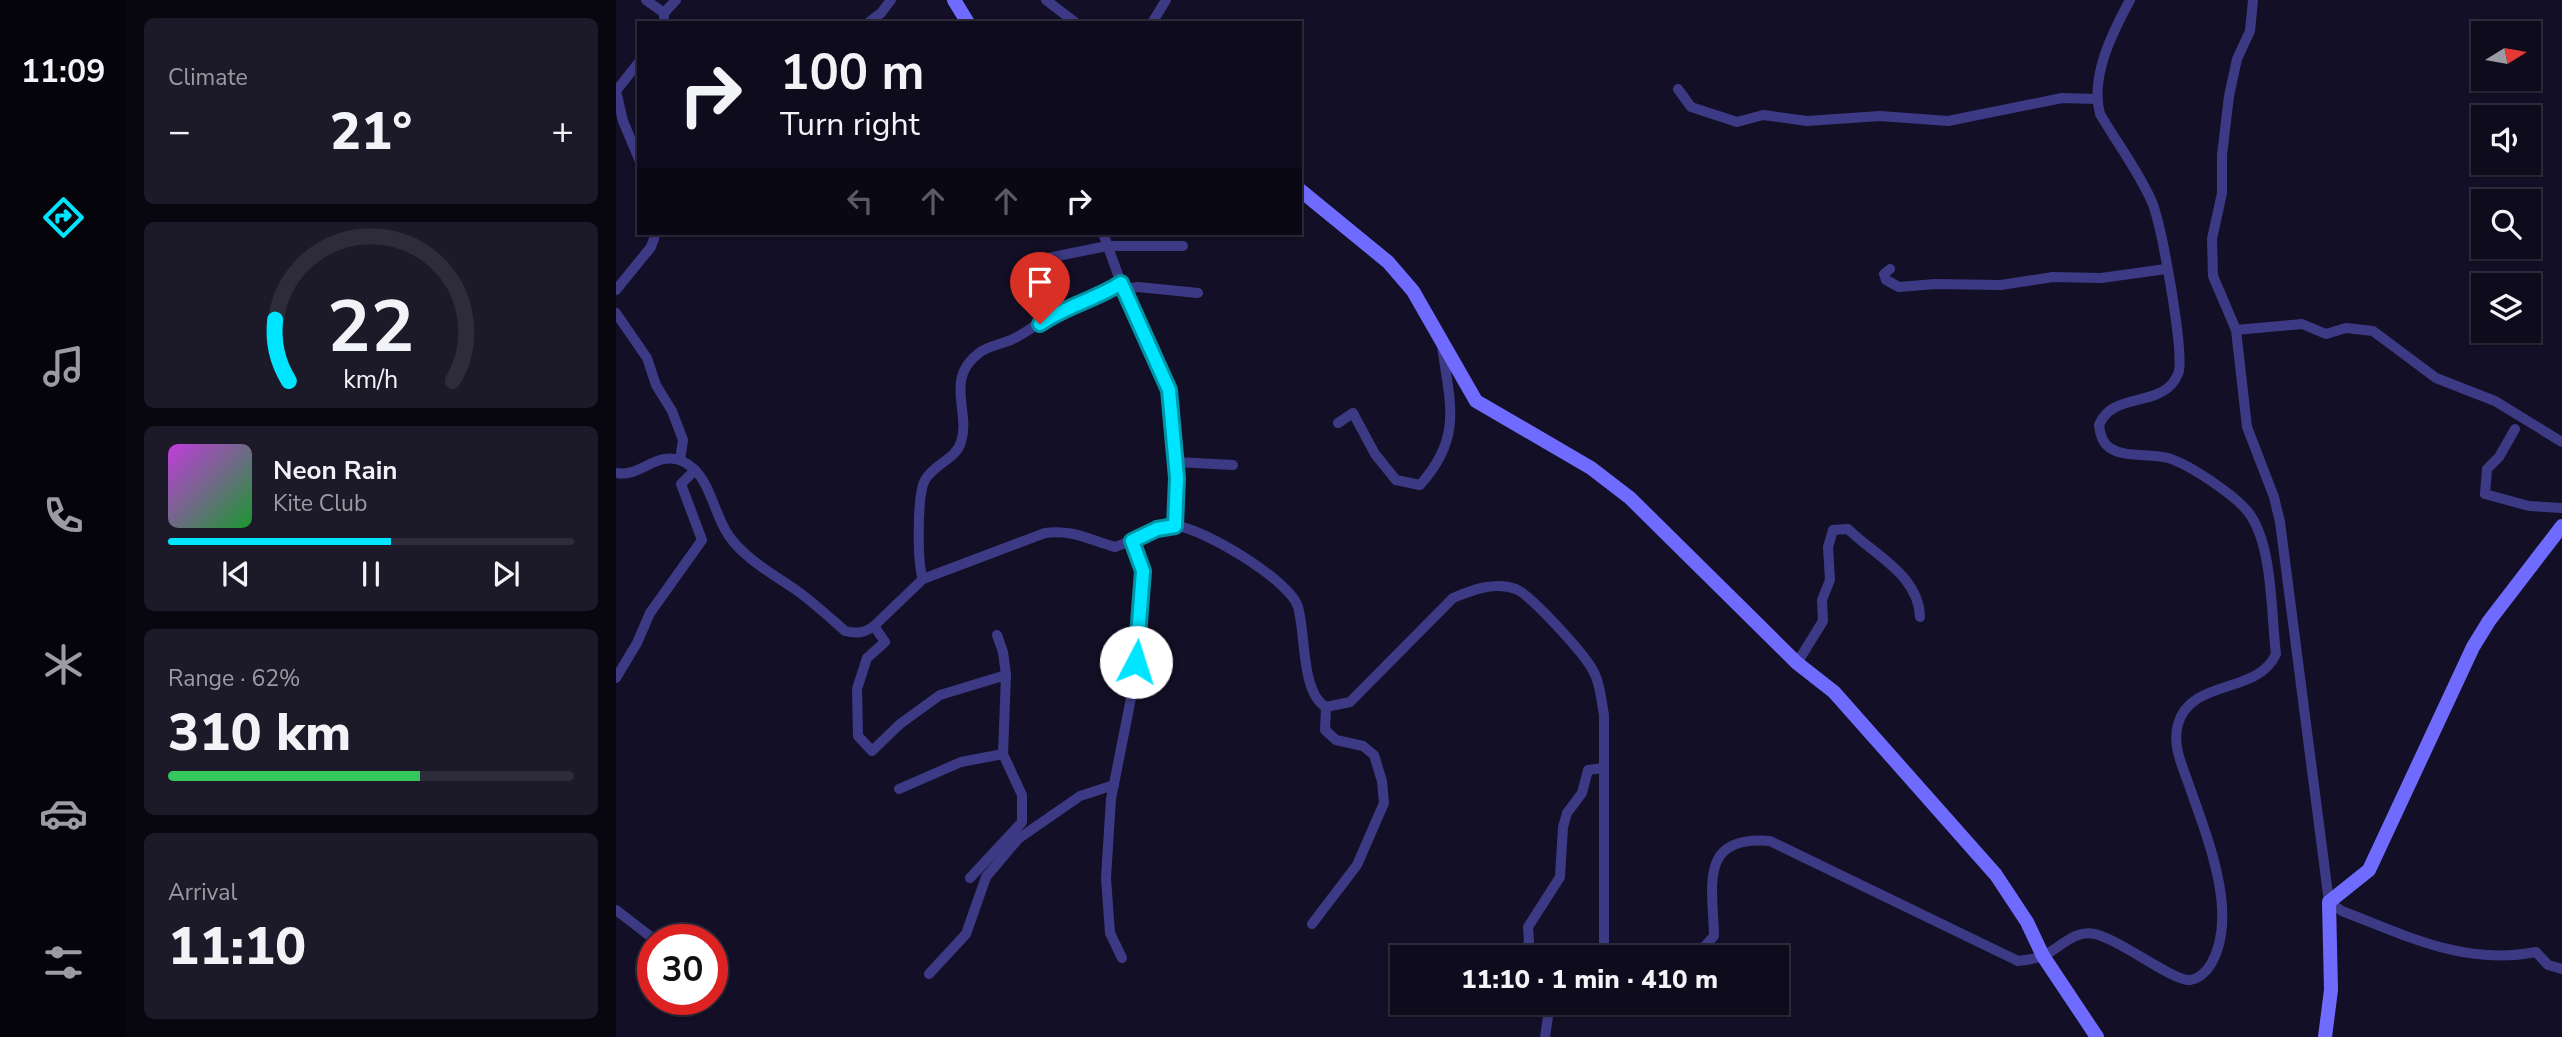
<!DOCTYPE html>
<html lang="en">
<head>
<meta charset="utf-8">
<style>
	body { margin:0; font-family:"Nunito Sans",sans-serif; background:#1c1929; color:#f1f3f6; height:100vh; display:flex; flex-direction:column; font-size:26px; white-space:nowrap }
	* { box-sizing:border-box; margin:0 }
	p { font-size:23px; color:#9b9ba3 }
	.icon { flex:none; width:38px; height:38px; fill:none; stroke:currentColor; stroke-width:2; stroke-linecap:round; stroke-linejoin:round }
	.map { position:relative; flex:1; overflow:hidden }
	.sheet { display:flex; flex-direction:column; gap:18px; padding:18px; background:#08060f; width:490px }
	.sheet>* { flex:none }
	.top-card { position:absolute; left:21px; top:21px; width:665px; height:214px; border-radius:0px; box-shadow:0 2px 5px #0004,0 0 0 2px #2e2b3b; background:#0e0b1c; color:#f1f3f6; overflow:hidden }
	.needle { width:46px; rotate:79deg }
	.tools { position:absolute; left:1855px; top:21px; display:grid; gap:14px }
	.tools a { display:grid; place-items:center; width:70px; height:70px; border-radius:0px; background:#0e0b1c; box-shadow:0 2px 5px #0004,0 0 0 2px #2e2b3b; font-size:35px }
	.speed { position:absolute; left:21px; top:924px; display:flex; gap:14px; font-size:35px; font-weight:700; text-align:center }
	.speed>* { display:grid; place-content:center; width:91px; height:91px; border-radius:50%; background:#0e0b1c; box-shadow:0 2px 5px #0004,0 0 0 2px #2e2b3b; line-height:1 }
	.speed .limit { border:10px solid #d22; background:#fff; color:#111 }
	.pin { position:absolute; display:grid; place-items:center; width:60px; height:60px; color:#fff; margin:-72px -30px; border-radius:50% 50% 50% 0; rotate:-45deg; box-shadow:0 0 7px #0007 }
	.pin .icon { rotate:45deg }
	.me { position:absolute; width:77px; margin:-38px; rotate:5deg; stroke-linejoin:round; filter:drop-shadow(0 0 5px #0008) }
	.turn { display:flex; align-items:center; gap:24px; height:147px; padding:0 28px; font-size:32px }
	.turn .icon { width:91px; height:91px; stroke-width:2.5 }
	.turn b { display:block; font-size:49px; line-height:60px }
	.lanes { display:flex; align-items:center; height:66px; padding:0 28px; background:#0003; justify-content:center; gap:35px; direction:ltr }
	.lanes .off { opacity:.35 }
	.big { font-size:52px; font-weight:800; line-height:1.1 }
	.sheet .card { flex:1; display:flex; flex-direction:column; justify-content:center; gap:10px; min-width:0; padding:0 24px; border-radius:10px; background:#1c1929 }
	.sheet .dial { align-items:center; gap:0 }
	.dial svg { height:182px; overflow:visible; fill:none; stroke:#2e2b3b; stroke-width:7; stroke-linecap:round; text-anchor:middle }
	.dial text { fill:#f1f3f6; stroke:none }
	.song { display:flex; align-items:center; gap:21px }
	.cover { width:84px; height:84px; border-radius:10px; background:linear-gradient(135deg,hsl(290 70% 55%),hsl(130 70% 35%)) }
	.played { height:7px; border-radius:4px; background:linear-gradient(90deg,#00e5ff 55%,#2e2b3b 55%) }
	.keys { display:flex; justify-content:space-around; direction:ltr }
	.heat { display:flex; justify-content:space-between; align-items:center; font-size:38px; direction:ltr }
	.charge { height:10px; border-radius:5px; background:linear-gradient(90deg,#34c759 62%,#2e2b3b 0) }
	.trip { position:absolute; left:774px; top:945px; width:399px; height:70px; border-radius:0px; background:#0e0b1c; box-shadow:0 2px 5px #0004,0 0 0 2px #2e2b3b; font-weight:800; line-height:70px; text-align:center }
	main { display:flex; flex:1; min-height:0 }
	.menu { display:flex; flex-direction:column; width:126px; justify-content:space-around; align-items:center; background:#06040b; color:#9b9ba3 }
	.menu .icon { width:49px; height:49px }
	.menu .on { color:#00e5ff }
	.menu b { font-size:32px; color:#f1f3f6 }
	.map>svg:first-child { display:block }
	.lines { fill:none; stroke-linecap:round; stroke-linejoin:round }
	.street { stroke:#3d3a85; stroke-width:10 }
	.secondary { stroke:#6f6bff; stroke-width:14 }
	.route-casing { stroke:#0095a6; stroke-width:18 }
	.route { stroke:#00e5ff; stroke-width:12 }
</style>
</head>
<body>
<main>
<nav class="menu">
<b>11:09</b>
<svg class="icon on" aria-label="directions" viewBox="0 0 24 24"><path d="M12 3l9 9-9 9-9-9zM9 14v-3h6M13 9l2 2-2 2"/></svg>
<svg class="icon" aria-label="music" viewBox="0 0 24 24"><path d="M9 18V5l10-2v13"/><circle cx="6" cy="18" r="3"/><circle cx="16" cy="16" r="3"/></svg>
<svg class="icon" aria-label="phone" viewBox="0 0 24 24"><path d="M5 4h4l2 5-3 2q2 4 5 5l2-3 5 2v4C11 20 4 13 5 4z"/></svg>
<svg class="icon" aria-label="climate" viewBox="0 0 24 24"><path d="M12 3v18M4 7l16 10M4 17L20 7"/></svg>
<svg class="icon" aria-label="car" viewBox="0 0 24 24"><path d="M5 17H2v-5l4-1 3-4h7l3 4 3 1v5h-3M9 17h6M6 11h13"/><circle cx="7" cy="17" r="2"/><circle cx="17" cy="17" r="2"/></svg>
<svg class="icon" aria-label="filters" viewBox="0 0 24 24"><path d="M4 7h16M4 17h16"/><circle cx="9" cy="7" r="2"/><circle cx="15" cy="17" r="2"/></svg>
</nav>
<section class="sheet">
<div class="card"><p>Climate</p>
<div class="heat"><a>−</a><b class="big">21°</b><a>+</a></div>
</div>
<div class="card dial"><svg viewBox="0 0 100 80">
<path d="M14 69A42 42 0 1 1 86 69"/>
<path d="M14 69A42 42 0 0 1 8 42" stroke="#00e5ff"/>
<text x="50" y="56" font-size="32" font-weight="700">22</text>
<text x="50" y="72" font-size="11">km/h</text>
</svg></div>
<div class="card">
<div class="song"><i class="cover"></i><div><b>Neon Rain</b><p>Kite Club</p></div></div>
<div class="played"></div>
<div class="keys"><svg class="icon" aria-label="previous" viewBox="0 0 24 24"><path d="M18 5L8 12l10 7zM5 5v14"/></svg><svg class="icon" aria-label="pause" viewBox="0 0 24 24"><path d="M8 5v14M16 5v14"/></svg><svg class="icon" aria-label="next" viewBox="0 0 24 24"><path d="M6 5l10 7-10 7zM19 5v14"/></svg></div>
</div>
<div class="card"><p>Range · 62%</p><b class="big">310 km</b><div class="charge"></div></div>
<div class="card"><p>Arrival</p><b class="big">11:10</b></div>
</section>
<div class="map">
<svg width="1946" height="1037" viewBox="0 0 1946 1037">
	<rect width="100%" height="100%" fill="#130f26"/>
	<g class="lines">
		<!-- street -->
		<g class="street">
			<path d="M30,0l18,13v10"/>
			<path d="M430,0l30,23"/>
			<path d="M1637,0l-3,31 -13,28 -8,37 -7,59v38l-10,46 1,37 23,54 11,97 27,70 6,25 49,380 13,9c65,25 123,55 194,41l12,13 14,4"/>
			<path d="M48,13l12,-13"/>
			<path d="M252,23l13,-10 10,-13"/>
			<path d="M536,23l14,-23"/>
			<path d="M23,62l-23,29 7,30 16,38"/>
			<path d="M1062,89l13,18 46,15 26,-7 44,6 73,-5 68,5 114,-23 34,1"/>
			<path d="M487,233l18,50 48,107 8,88 -2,48"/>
			<path d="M412,262l79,-16h76"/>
			<path d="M1274,269l-6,5 2,6 13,7 36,-3 66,1 52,-8 48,1 65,-9"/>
			<path d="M508,289l14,-2 60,6"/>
			<path d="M0,290l35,-43 5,-14"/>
			<path d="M0,313l31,45 9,27 16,26 11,29 -3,20"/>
			<path d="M1620,330l66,-6 24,10 20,-6 27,3 63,47 59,23 67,41"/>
			<path d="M722,423l15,-10 22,41 21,26 24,5c43,-48 30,-81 22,-139"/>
			<path d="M1899,429l-16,28 -12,12 -2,25 44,12 33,2"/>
			<path d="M560,462l57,3"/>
			<path d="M0,473c24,5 41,-23 66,-12 29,13 30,51 47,75 16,23 44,38 67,54 17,12 33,27 49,41 12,3 19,2 29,-5l49,-47 122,-46c27,-4 45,7 70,14 20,-6 39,-22 61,-21 27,2 115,55 122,81 8,28 3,86 28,100l24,-5 103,-104c19,-8 42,-17 63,-9 16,7 65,62 75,78 9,14 10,32 13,48v242"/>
			<path d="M307,579c-6,-16 -6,-85 2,-99 9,-16 31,-21 36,-38 10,-30 -17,-63 18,-89 8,-7 24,-9 34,-14 15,-7 26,-17 40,-25 22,-13 46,-17 68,-31"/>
			<path d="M258,626l11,16 -18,16 -10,31 1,47 14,15 28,-27 40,-29 66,-20 -3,79 -42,8 -62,27"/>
			<path d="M381,635l6,17 3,23"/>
			<path d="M1181,663l26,-42 -1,-21 8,-20 -2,-33 5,-17 15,-1c26,26 71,46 72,88"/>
			<path d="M0,678l21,-35 13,-30 52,-73 -21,-56 14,-14"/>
			<path d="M354,878l52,-56v-27l-19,-41"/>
			<path d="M0,910l39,30"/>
			<path d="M696,924l45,-59 27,-62 -2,-22 -8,-26 -11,-9 -27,-6 -11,-10 1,-23"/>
			<path d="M908,957l5,-16 -1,-14 32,-50 3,-50 4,-14 15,-20 6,-23 16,-2"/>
			<path d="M1079,957l19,-21c-1,-50 -16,-101 56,-95l248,120c7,-1 18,-2 25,-5 17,-8 32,-27 52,-22 26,6 77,47 95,46 9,-1 17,-9 21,-16 29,-50 -5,-129 -22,-179 -7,-20 -17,-40 -11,-61 13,-46 80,-29 98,-70 -5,-40 -3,-104 -25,-138 -11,-18 -62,-52 -83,-58 -18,-5 -43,0 -58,-10 -8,-5 -10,-14 -11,-23 13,-31 51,-19 72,-40 3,-3 7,-10 8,-14 4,-26 -17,-144 -27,-169 -13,-30 -35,-59 -52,-88 -10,-37 12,-81 30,-114"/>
			<path d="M506,958l-12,-25 -4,-55 5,-79 22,-111 10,-117 -11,-30"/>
			<path d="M313,974l37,-40 20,-57 32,-38 62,-43 34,-11"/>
			<path d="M995,1003l8,3 18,-3"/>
			<path d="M929,1037l5,-34"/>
		</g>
		<!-- secondary -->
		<g class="secondary">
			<path d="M338,0l14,23"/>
			<path d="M684,190l88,72 25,29 63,110 115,67 39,30 167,165 37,29 162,183 31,47 16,34 54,81"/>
			<path d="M1709,1037l6,-47 -2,-88 40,-32 104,-223 16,-26 73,-95"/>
		</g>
	</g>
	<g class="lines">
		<defs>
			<path id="route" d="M424,324c25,-18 55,-24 81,-41l48,107 8,88 -2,48 -18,3 -25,12 11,30 -7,91"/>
		</defs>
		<!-- route casing -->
		<use href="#route" class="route-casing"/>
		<!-- route -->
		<use href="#route" class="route"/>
	</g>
</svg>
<div class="tools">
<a><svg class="needle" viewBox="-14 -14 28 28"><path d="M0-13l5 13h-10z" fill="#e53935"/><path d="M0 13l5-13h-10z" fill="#9b9ba3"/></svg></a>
<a><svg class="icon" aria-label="sound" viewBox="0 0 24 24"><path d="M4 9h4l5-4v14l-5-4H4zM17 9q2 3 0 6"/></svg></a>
<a><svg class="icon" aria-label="search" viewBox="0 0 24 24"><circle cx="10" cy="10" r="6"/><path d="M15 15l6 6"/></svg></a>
<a><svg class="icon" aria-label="layers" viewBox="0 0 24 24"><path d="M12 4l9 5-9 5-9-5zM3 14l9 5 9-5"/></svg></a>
</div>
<div class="speed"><div class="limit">30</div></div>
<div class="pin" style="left:424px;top:324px;background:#d93025"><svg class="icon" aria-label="arrive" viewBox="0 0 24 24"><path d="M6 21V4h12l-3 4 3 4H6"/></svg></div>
<svg class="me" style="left:520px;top:662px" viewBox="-20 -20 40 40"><circle r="19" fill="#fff"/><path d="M0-13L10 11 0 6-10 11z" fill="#00e5ff"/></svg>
<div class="trip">11:10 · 1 min · 410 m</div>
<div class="top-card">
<div class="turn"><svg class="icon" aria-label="right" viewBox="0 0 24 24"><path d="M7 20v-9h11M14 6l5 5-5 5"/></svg><div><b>100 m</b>Turn right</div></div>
<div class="lanes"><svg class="icon off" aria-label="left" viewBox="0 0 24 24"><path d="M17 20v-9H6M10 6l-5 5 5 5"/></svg><svg class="icon off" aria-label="ahead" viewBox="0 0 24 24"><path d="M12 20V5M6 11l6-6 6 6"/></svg><svg class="icon off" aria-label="ahead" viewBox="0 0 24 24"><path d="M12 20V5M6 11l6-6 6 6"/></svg><svg class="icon" aria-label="right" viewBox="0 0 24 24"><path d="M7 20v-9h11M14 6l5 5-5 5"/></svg></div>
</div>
</div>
</main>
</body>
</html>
